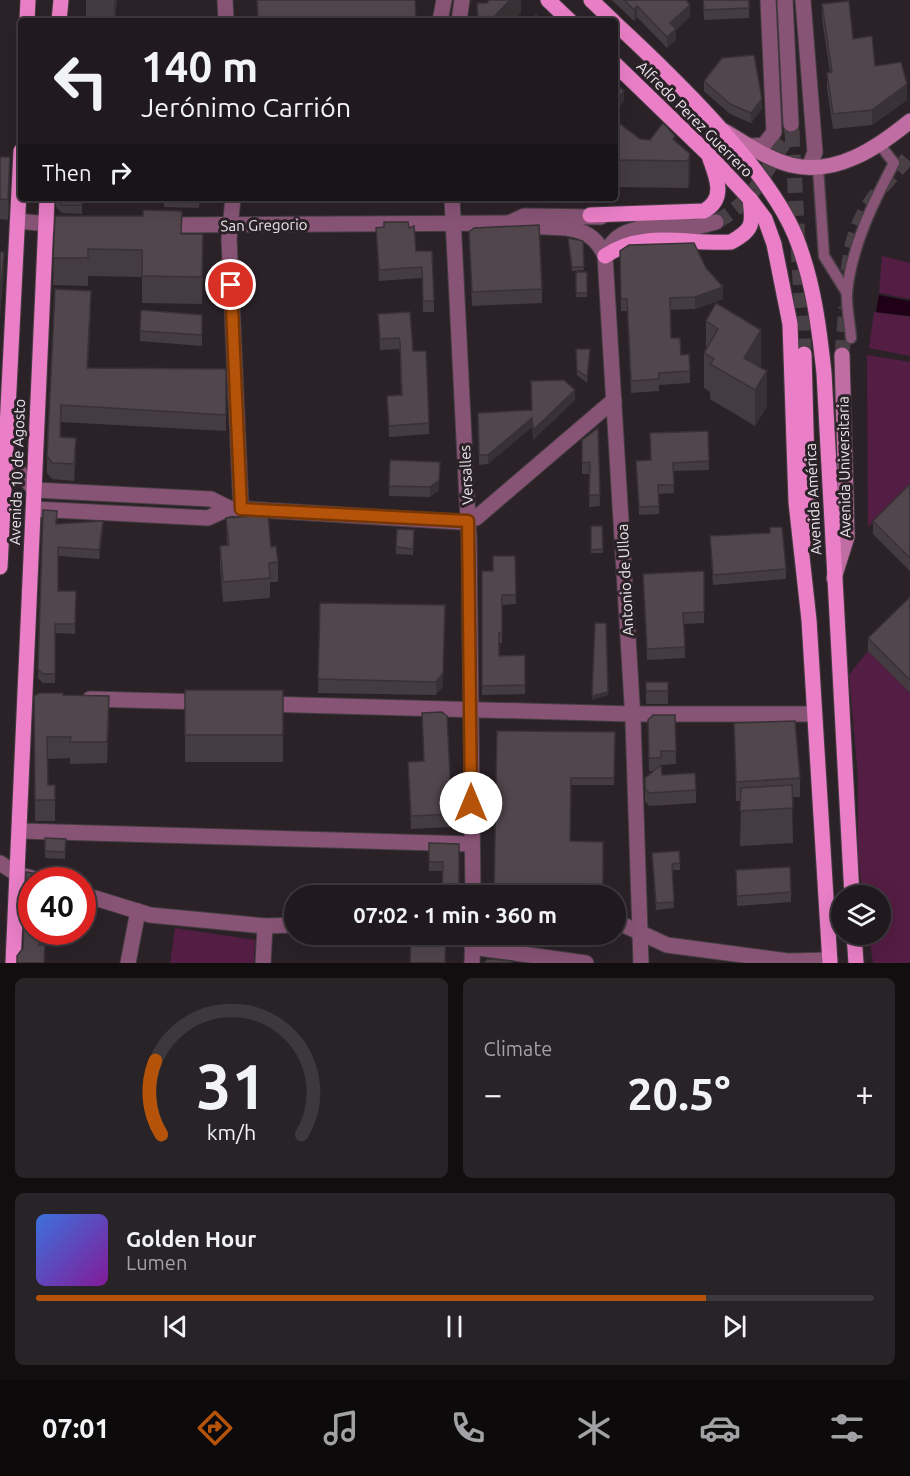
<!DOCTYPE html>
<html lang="en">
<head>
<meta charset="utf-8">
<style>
	body { margin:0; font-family:Ubuntu,sans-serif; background:#282327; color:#f1f3f6; height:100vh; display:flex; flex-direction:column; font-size:22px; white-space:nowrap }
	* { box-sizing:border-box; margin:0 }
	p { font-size:20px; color:#a2a1a4 }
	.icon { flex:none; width:33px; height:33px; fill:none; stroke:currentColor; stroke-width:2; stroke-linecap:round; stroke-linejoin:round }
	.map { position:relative; height:963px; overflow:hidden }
	.side { display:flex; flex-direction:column; gap:15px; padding:15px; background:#120e10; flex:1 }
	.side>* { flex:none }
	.top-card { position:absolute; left:18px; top:18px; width:600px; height:183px; border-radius:6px; box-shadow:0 6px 24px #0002,0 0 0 2px #3d383c; background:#201a1e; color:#f1f3f6; overflow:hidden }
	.buttons { position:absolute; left:831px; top:885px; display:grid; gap:12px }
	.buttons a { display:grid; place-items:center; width:60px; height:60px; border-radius:50%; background:#201a1e; box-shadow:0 6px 24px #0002,0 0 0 2px #3d383c; font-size:30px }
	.speed { position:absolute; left:18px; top:867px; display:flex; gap:12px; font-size:30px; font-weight:700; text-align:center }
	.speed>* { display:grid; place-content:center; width:78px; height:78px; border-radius:50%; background:#201a1e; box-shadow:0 6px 24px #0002,0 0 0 2px #3d383c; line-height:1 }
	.speed .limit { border:9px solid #d22; background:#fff; color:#111 }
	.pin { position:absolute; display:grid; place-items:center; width:51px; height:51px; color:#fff; margin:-26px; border:3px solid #fff; border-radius:50%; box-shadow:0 2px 6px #0007 }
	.me { position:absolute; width:66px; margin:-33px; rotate:0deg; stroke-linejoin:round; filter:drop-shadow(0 0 4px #0008) }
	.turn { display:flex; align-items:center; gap:21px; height:126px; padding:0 24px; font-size:27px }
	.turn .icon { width:78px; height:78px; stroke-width:2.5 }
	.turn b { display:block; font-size:42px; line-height:51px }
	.then { display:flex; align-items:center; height:57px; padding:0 24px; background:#0003; gap:12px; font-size:22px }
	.big { font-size:45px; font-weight:700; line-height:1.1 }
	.side .card { flex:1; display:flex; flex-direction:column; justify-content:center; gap:9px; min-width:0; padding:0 21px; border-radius:9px; background:#282327 }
	.side .dial { align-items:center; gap:0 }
	.dial svg { height:156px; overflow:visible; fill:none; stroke:#3d383c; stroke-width:7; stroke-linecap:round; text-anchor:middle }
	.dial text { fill:#f1f3f6; stroke:none }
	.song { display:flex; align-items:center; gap:18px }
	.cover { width:72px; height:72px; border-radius:9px; background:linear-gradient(135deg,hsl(220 70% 55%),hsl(290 70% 35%)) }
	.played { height:6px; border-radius:3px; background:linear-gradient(90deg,#b45309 80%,#3d383c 80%) }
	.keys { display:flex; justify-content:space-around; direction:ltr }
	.heat { display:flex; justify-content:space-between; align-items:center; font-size:33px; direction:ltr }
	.side .tiles { flex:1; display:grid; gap:15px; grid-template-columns:1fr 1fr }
	.card:last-child { grid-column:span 2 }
	.trip { position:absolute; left:284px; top:885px; width:342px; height:60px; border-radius:30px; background:#201a1e; box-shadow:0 6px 24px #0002,0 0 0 2px #3d383c; font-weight:700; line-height:60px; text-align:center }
	.dock { display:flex; height:96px; justify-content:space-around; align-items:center; background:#0d0a0c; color:#a2a1a4 }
	.dock .icon { width:42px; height:42px }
	.dock .on { color:#b45309 }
	.dock b { font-size:27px; color:#f1f3f6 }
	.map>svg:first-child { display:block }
	.green { fill:#541d43 }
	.water { fill:#1f0016 }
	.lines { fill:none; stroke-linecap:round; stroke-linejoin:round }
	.tertiary-tunnel { stroke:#484045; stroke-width:15; stroke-dasharray:15 8; stroke-linecap:butt }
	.secondary-tunnel { stroke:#484045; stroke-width:15; stroke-dasharray:15 8; stroke-linecap:butt }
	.primary-tunnel { stroke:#484045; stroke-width:15; stroke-dasharray:15 8; stroke-linecap:butt }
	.pedestrian-casing { stroke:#463e43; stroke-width:13 }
	.minor-casing { stroke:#463e43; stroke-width:17 }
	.tertiary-casing { stroke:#463e43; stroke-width:17 }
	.secondary-casing { stroke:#463e43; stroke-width:17 }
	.primary-casing { stroke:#463e43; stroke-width:17 }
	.pedestrian { stroke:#885476; stroke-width:10 }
	.minor { stroke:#885476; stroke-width:15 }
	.tertiary { stroke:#885476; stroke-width:15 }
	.secondary { stroke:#bf6da3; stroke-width:15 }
	.primary { stroke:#ea7fc7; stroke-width:15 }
	.wall { fill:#453c41 }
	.shaded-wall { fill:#383135 }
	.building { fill:#50464c; stroke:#383135; stroke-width:1.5 }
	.route-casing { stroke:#753606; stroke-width:15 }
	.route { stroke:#b45309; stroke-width:10 }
	.labels { text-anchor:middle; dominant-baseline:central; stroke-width:6; stroke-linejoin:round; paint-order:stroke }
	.street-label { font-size:15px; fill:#ede7eb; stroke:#2b2228 }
</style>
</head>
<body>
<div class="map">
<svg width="910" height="963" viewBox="0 0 910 963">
	<rect width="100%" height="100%" fill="#2b2228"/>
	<!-- green -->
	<g class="green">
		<path d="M882,256l28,7v36l-31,-6z"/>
		<path d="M874,312l36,5v39l-41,-8z"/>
		<path d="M867,355l43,7v124l-42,41z"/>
		<path d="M868,651l42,42v269l-3,1h-34l-4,-28 11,-1v-38l-17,-1 -5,-36v-82l-9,-102z"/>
		<path d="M175,928l80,12 -1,23h-84z"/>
	</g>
	<!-- water -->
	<path class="water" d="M879,295l31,6v15l-34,-4z"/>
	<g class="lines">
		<!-- tertiary-tunnel -->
		<path class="tertiary-tunnel" d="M716,222c45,-25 47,-53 76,-90l-1,-8"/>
		<!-- secondary-tunnel -->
		<g class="secondary-tunnel">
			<path d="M848,271c6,-56 25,-75 62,-115"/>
			<path d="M842,355l4,-48"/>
		</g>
		<!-- primary-tunnel -->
		<path class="primary-tunnel" d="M792,132l12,222"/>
		<defs>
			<g id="pedestrian">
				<path d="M818,167l6,89 23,37"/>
				<path d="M851,338c-1,-15 -5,-32 -4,-46 5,-47 26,-89 47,-129l-14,-18"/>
			</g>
			<g id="minor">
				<path d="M225,0l1,21"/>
				<path d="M803,0l12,152 -6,15"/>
				<path d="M751,146l13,-1 10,-13 -6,-132"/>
				<path d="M233,198l-4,41 12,270"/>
				<path d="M0,457l7,1 28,32 176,9 18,9 231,14 16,-4 138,-118"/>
				<path d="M34,509l174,9 21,-10"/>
				<path d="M90,699l114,3"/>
				<path d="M264,704l369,10h180"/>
				<path d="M21,831l450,13"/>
				<path d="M0,863l17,11 22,6"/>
				<path d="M82,894l68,21 115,11 29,-1"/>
				<path d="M615,921l52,24 121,16 42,-1"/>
				<path d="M472,947l114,16"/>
				<path d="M128,963l10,-52"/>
				<path d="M263,963l2,-37"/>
			</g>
			<g id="tertiary">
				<path d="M785,0l6,124"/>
				<path d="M440,21l4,-21"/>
				<path d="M459,21l3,-21"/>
				<path d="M452,198l17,341 4,357"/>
				<path d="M18,221l40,4"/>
				<path d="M509,223l15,-7 77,1"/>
				<path d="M163,225l346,-2c37,11 78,-9 96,33"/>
				<path d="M642,225l55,2 19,-5"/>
				<path d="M472,963l1,-29"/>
				<path d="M641,963l-8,-243 -28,-464c9,-23 23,-25 46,-30"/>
			</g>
			<g id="secondary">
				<path d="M724,131c21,12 43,28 67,34 45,11 86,-17 119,-44"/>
				<path d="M834,578l13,-41 -5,-182"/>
			</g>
			<g id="primary">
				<path d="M548,0l22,21"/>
				<path d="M591,0l22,21"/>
				<path d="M27,21l1,-21"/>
				<path d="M59,21l2,-21"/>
				<path d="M615,23c55,51 151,143 180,212 18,44 24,91 29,138l28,523"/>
				<path d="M615,64l93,90 42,45 15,20 9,25 16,80 6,178 13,118 21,343"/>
				<path d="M590,215l114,-4c22,-12 13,-33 6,-52"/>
				<path d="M605,256c39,-27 82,-11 126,-14 23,-13 22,-18 19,-43"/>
				<path d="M804,354l5,185"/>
				<path d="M0,567l21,-416"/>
				<path d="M854,934l2,29"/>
				<path d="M13,963l34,-765"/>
			</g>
		</defs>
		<!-- pedestrian casing -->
		<use href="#pedestrian" class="pedestrian-casing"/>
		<!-- minor casing -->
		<use href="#minor" class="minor-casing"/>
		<!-- tertiary casing -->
		<use href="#tertiary" class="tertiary-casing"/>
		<!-- secondary casing -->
		<use href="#secondary" class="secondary-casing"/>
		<!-- primary casing -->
		<use href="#primary" class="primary-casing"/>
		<!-- pedestrian -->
		<use href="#pedestrian" class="pedestrian"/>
		<!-- minor -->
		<use href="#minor" class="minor"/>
		<!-- tertiary -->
		<use href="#tertiary" class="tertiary"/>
		<!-- secondary -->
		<use href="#secondary" class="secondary"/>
		<!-- primary -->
		<use href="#primary" class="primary"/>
	</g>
	<!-- wall -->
	<g class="wall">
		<path d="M86,0h31l-2,21h-29z"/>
		<path d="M612,0h74l4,16 -14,14v10l-9,8 -30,-31 -3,4z"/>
		<path d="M703,0h46v18l-45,2z"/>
		<path d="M822,4l31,35 22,27 32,34 -35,25 -39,4 -6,-41v-15l3,-1 -8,-53z"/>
		<path d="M704,81l58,28 -11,14 -21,-9 -26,-23z"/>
		<path d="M615,120l25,19 35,2 15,13v26l-2,8 -73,-1z"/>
		<path d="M0,157l10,20 -2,43 -8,-1z"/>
		<path d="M56,198h26v16l-20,-1 -6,-6z"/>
		<path d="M164,198h36l-1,10 -35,-1z"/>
		<path d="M275,198h45v1l-45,3z"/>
		<path d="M373,198h36l-36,2z"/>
		<path d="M55,216l127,18 21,27 -1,43 -60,-1v-26l-54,-1v10l-35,-1z"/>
		<path d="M376,228h33l7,23 18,50v11h-11l-1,-34 -43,3z"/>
		<path d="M469,232l73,57v14l-70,3z"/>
		<path d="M568,241h15l1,29 -12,1z"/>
		<path d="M620,251l86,17 17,31 -28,10 -25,1 1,28 19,33v12l-31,2v6l-28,2 -4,-82h-6z"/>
		<rect x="576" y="272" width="11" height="25"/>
		<path d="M716,303l45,62 -1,2 7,39 -12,20 -45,-27v-7l-6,-4v-35l2,-4v-28z"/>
		<path d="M91,308l-3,60 138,1v62l-165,-9v15l15,18 -2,26 -22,-2 -5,-6v-17z"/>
		<path d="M378,314l35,37 16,72v11l-40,3 -2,-41 14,-1 -1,-42 -1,-4 -19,1z"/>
		<path d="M202,315v31l-62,-5v-10z"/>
		<path d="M576,349l14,6 -3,28 -10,-8z"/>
		<path d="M575,400l-42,40 -1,-13 -44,37 -9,1 -1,-52 54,-3z"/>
		<path d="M598,428l2,78 -11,1 1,-33h-8v-34z"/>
		<path d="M708,431l1,39 -36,1 1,22 -15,1v20l-20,1 -3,-54 15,-1z"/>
		<path d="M390,460l49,30 -9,7 -41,-1z"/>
		<path d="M910,484v87l-37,-37v-13z"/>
		<path d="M43,510l13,14 47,6 -4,29 -41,-3v35h18l-1,43 -20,-1v50h-12l-5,-5z"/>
		<path d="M226,518l45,29 7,15v20h-8v16l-47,4 -3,-36v-20h7z"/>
		<path d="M591,526h11l1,27h-12z"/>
		<path d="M770,533l16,36v10l-73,6 -3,-49z"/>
		<path d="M414,537l-1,18 -17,-1v-7z"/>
		<path d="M515,556l1,48 -14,1v38h-3v13l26,-1v39l-43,1v-124h11z"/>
		<path d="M704,571v52l-20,1 1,34 -38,2 -4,-86z"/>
		<path d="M910,597v96l-42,-42v-13z"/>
		<path d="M320,603l123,83 -7,9 -118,-2z"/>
		<rect x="646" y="682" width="22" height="22"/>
		<rect x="185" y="690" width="98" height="72"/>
		<path d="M63,695l46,23 -2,45 -37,1v-6l-22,1v26h7v36h-20l-1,-125z"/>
		<path d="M422,713l30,101v13l-41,2 -3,-67 16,-1z"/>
		<path d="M675,715l1,49 -15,1 1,10 34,15v13l-47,3 -4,-5v-23l9,-7h-5l-1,-51z"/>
		<path d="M734,723l66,55v19h-8l1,46 -53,3 1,-45h-5z"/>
		<path d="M497,731l118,1 -1,53h-43l-1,56 33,1v54h-109z"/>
		<path d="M45,838l21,1 -1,20 -20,-1z"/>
		<path d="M429,843l30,1v52l-16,-25h-14z"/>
		<path d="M652,853l28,10v7h-8l2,38 -18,2z"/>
		<path d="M736,870l55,22v10l-54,4z"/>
	</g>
	<!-- shaded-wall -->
	<g class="shaded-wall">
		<path d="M114,0h3l-2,21h-1z"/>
		<path d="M510,0h11v13l-8,8h-23z"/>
		<path d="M690,5v11l-14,14v10l-9,8v-11l3,-14z"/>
		<path d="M637,6v11l-3,4v-11z"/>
		<path d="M907,84v16l-35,25v-15z"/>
		<path d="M624,91v11l-9,10v-11z"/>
		<path d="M762,99v10l-11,14v-10z"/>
		<path d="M690,154v26l-2,8v-27z"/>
		<path d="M10,157v20l-2,43v-20z"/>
		<path d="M4,252v19l-4,48v-19z"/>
		<path d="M723,287v12l-28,10v-12z"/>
		<path d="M91,291v17l-4,77v-17z"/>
		<path d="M761,330v35l-13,21 -4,-28z"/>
		<path d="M767,371v35l-12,20v-36z"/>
		<path d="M575,390v10l-42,40v-10z"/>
		<path d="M532,418v9l-44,37v-9z"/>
		<path d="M76,438v17l-2,26v-17z"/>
		<path d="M440,462l-1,28 -9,7v-10z"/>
		<path d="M103,521v9l-4,29v-9z"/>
		<path d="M445,605l-2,81 -7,9v-13z"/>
		<path d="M608,692v3l-16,5v-4z"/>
		<path d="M109,696v22l-2,45v-21z"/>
		<path d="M41,932h3l-5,28v-15z"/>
	</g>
	<!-- building -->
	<g class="building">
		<path d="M257,0h158l1,21h-158z"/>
		<path d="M489,0h21l-20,21h-12l-1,-18h10z"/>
		<path d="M624,0h62l4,5 -20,18 6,6 -9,8 -30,-31 -3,4z"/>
		<path d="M703,0h46v8l-45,2z"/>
		<path d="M849,1l4,38 19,-3 3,30 26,-4 6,22 -35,26 -39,4 -6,-41 5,-1 -10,-68z"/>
		<path d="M536,15l6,6h-13z"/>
		<path d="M754,55l8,44 -11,14 -21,-9 -26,-23 18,-23z"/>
		<path d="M615,83l9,8 -9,10z"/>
		<path d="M615,120l25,19 10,1 13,-17 12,13 -2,3 17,15 -2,7 -73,-1z"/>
		<path d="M0,157h10l-2,43 -8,-1z"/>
		<path d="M56,198h26v7h-20z"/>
		<path d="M143,210l39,1 -1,23h22l-1,43 -60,-1v-26l-54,-1v9h-35l2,-42h88z"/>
		<path d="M384,222h24l1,6 5,-2 2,25h16l2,50h-11l-1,-34 -43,3 -3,-42 8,-1z"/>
		<path d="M539,225l3,64 -70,3 -3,-60 5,-4z"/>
		<path d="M568,238l15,3 1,26h-12z"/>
		<path d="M694,243l12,25 17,19 -28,10 -25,1 1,40h9l1,17 8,-1 1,17 -31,2v6l-28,2 -4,-82h-6l-1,-48 9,-6z"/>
		<path d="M0,252h4l-4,48z"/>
		<rect x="576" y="272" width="11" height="21"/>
		<path d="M55,289l36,2 -4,77 139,1v46l-165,-10 -1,32 16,1 -2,26 -22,-1 -5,-7z"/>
		<path d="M716,303l45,27 -17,28 23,13 -12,19 -45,-26 4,-5 -10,-6 14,-24 -12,-8z"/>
		<path d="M141,310l61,5v20l-62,-4z"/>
		<path d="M410,312l3,39h13l3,72 -40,3 -2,-30 15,-1 -2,-53 -1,-4 -19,1 -2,-25z"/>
		<path d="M576,349h14l-3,28 -10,-7z"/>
		<path d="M564,380l11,10 -42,40 -1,-12 -44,37h-9l-1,-42 54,-3 -1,-29z"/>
		<path d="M598,428l2,67h-11l1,-33 -8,1v-23z"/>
		<path d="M708,431l1,30 -36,2 1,22h-16l1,21 -20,1 -3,-46 15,-1 -1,-27z"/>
		<path d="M390,460l50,2 -1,18 -9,7 -41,-1z"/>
		<path d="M910,484v74l-37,-37z"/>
		<path d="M43,510l14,1 -1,13 47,-3 -4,29 -41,-3v44h18l-1,33h-20v50h-12l-5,-5z"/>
		<path d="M268,515l3,32 5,-1 2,16 -9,1 1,15 -47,4 -3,-36 9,-1 -3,-27z"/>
		<path d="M591,526h11l1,23 -12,1z"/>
		<path d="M770,527h12l4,42 -73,6 -3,-39 60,-3z"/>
		<path d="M397,529l17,1 -1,19 -17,-2z"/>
		<path d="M493,556h22l1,39h-14v38h-3v23l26,-1v30l-43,1v-115h11z"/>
		<path d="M704,571v41l-21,1 2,34 -38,2 -4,-75z"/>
		<path d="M910,597v83l-42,-42z"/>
		<path d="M320,603l125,2 -2,68 -7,9 -118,-3z"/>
		<path d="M595,623h11l2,69 -16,4z"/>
		<rect x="646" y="682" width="22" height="9"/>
		<rect x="185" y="690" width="98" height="45"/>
		<path d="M39,693h24v2l46,1 -2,46h-37l1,-5h-24l1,48h7v15h-20l-1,-104z"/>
		<path d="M442,712l5,4 5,98 -41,2 -3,-54 16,-1 -2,-48z"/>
		<path d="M653,715h22l1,36h-15v7h-12l-1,-38z"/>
		<path d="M795,721l5,57 -64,4 -2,-59z"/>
		<path d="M497,731l118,1 -1,46h-43l-1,63 33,1v49l-109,-1z"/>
		<path d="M661,765l1,10 33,-2 1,17 -47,3 -4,-5v-10z"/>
		<path d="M792,785l1,23 -53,3 1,-23z"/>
		<path d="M45,838l21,1 -1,13 -20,-1z"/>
		<path d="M429,843l30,1v48l-3,4h-14l1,-34h-14z"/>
		<path d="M679,851l1,12 -8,1 2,38 -18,1 -4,-50z"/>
		<path d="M790,867l1,25 -54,4 -1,-26z"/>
		<path d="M26,872l23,4v4h-17v52h9l-2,13h6l-1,18h-27v-7l6,-8z"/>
		<path d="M411,934h35l-1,29h-35z"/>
		<path d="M488,959l24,2v2h-29z"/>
	</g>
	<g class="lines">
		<defs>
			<path id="route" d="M231,285l10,224 227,12 3,282"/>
		</defs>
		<!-- route casing -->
		<use href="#route" class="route-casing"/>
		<!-- route -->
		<use href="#route" class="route"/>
	</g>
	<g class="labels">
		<!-- street labels -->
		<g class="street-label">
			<text transform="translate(695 119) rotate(45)">Alfredo Perez Guerrero</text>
			<text transform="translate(264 225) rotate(-1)">San Gregorio</text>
			<text transform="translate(844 467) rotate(-91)">Avenida Universitaria</text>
			<text transform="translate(17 472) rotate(-88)">Avenida 10 de Agosto</text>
			<text transform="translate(466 475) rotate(-93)">Versalles</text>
			<text transform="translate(813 499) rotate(-93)">Avenida América</text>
			<text transform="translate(625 580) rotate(-93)">Antonio de Ulloa</text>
		</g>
	</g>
</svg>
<div class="buttons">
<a><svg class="icon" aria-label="layers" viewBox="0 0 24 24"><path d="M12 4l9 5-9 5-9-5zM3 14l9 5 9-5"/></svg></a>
</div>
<div class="speed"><div class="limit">40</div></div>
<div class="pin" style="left:231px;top:285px;background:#d93025"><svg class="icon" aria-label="arrive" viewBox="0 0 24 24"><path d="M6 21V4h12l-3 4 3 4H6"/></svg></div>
<svg class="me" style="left:471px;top:803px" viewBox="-20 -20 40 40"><circle r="19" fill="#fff"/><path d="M0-13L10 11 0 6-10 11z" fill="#b45309"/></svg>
<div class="trip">07:02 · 1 min · 360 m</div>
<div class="top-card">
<div class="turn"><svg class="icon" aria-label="left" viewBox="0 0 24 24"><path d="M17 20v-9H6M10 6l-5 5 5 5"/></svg><div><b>140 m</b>Jerónimo Carrión</div></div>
<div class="then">Then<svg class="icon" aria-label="right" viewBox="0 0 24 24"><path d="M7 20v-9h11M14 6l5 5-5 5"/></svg></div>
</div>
</div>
<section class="side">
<div class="tiles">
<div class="card dial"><svg viewBox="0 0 100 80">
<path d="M14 69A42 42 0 1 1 86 69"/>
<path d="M14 69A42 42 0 0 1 11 31" stroke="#b45309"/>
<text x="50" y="56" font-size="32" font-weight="700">31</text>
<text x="50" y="72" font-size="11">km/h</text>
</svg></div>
<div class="card"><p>Climate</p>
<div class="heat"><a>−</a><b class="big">20.5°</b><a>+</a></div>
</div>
<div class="card">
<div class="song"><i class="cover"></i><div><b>Golden Hour</b><p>Lumen</p></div></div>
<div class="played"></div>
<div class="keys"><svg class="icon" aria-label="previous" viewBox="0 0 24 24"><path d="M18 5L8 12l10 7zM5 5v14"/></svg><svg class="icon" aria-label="pause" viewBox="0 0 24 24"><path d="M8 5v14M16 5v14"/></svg><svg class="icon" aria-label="next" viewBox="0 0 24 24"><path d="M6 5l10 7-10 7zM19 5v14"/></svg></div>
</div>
</div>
</section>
<nav class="dock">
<b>07:01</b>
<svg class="icon on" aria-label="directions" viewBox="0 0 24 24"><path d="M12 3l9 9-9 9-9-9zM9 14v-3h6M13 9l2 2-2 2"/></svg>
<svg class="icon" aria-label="music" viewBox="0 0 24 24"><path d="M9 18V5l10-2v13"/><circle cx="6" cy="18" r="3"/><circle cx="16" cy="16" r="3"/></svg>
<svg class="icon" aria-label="phone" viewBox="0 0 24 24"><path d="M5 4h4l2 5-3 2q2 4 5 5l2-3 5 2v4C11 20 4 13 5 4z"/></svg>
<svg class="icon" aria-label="climate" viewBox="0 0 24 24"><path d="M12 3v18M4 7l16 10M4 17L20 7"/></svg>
<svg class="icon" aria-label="car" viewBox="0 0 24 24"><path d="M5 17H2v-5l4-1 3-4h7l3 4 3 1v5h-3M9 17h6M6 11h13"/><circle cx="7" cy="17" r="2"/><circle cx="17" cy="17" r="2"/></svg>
<svg class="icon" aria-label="filters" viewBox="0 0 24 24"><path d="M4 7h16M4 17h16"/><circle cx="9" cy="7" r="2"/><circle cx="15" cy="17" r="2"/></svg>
</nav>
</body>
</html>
